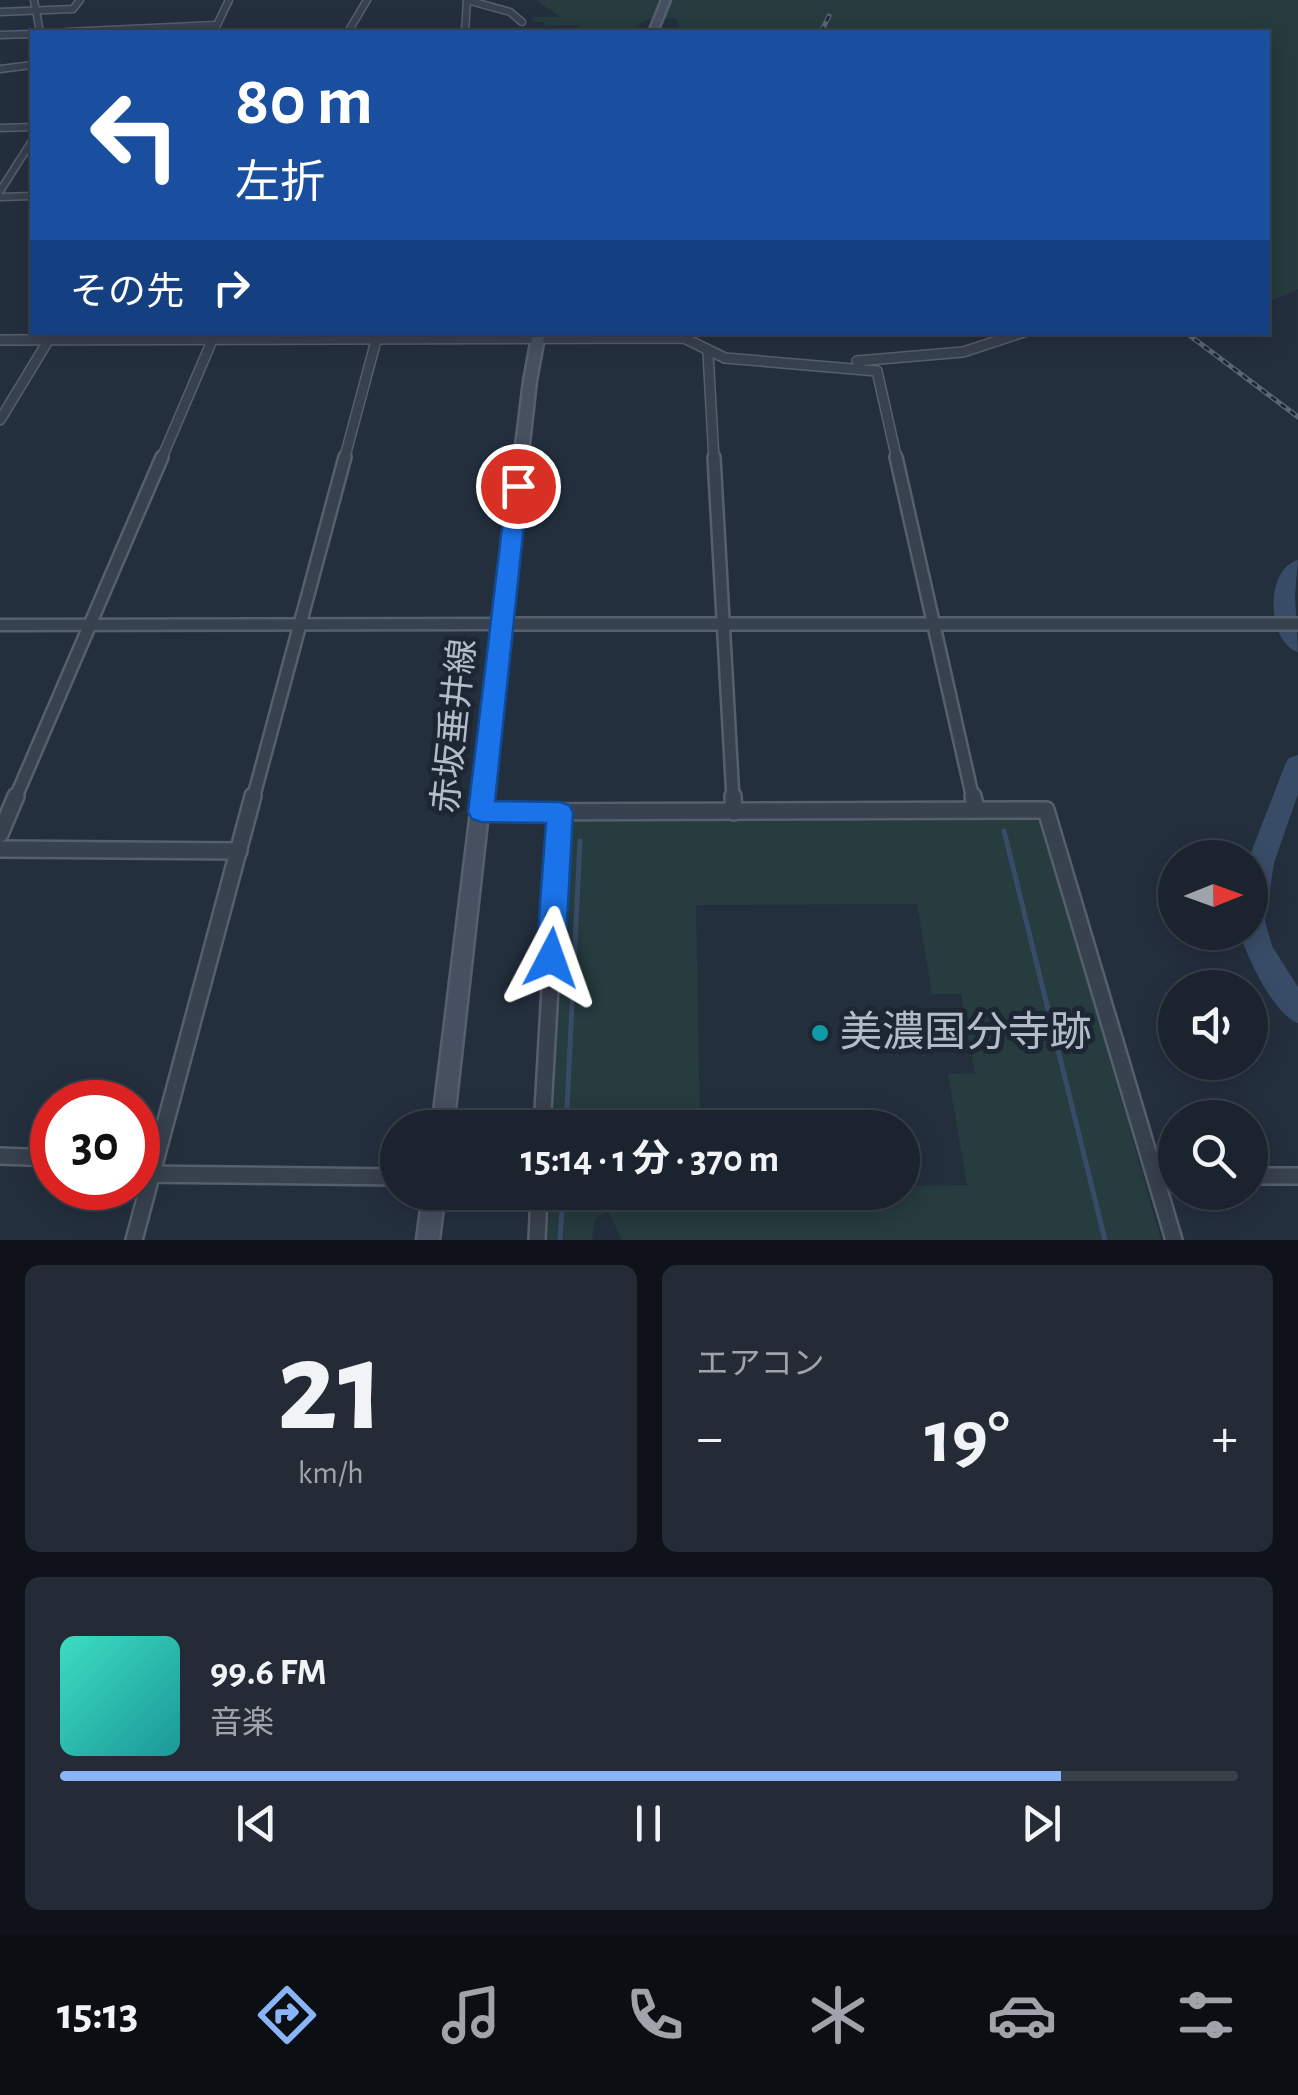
<!DOCTYPE html>
<html lang="ja">
<head>
<meta charset="utf-8">
<style>
	body { margin:0; font-family:"Alegreya Sans","Noto Sans JP",sans-serif; background:#242b36; color:#f1f3f6; height:100vh; display:flex; flex-direction:column; font-size:38px; white-space:nowrap }
	* { box-sizing:border-box; margin:0 }
	p { font-size:32px; color:#a0a4aa }
	.icon { flex:none; width:55px; height:55px; fill:none; stroke:currentColor; stroke-width:2; stroke-linecap:round; stroke-linejoin:round }
	.map { position:relative; height:1240px; overflow:hidden }
	.details { display:flex; flex-direction:column; gap:25px; padding:25px; background:#0f1319; flex:1 }
	.details>* { flex:none }
	.hud { position:absolute; left:30px; top:30px; width:1240px; height:305px; border-radius:0px; box-shadow:0 5px 25px #0003,0 0 0 2px #39404a; background:#1a4fa0; color:#fff; overflow:hidden }
	.needle { width:65px; rotate:89deg }
	.buttons { position:absolute; left:1158px; top:840px; display:grid; gap:20px }
	.buttons a { display:grid; place-items:center; width:110px; height:110px; border-radius:50%; background:#1b232e; box-shadow:0 5px 25px #0003,0 0 0 2px #39404a; font-size:50px }
	.speed { position:absolute; left:30px; top:1080px; display:flex; gap:20px; font-size:50px; font-weight:700; text-align:center }
	.speed>* { display:grid; place-content:center; width:130px; height:130px; border-radius:50%; background:#1b232e; box-shadow:0 5px 25px #0003,0 0 0 2px #39404a; line-height:1 }
	.speed .limit { border:15px solid #d22; background:#fff; color:#111 }
	.pin { position:absolute; display:grid; place-items:center; width:85px; height:85px; color:#fff; margin:-42px; border:5px solid #fff; border-radius:50%; box-shadow:0 2px 10px #0007 }
	.me { position:absolute; width:110px; margin:-55px; rotate:4deg; stroke-linejoin:round; filter:drop-shadow(0 0 8px #0008) }
	.turn { display:flex; align-items:center; gap:35px; height:210px; padding:0 40px; font-size:45px }
	.turn .icon { width:130px; height:130px; stroke-width:2.5 }
	.turn b { display:block; font-size:70px; line-height:85px }
	.then { display:flex; align-items:center; height:95px; padding:0 40px; background:#0003; gap:20px; font-size:38px }
	.big { font-size:75px; font-weight:700; line-height:1.1 }
	.details .tile { flex:1; display:flex; flex-direction:column; justify-content:center; gap:15px; min-width:0; padding:0 35px; border-radius:15px; background:#242b36 }
	.details .dial { align-items:center; gap:0 }
	.dial b { font-size:130px; line-height:1 }
	.song { display:flex; align-items:center; gap:30px }
	.cover { width:120px; height:120px; border-radius:15px; background:linear-gradient(135deg,hsl(170 70% 55%),hsl(180 70% 35%)) }
	.played { height:10px; border-radius:5px; background:linear-gradient(90deg,#8ab4f8 85%,#39404a 85%) }
	.keys { display:flex; justify-content:space-around; direction:ltr }
	.heat { display:flex; justify-content:space-between; align-items:center; font-size:55px; direction:ltr }
	.details .tiles { flex:1; display:grid; gap:25px; grid-template-columns:1fr 1fr }
	.tile:last-child { grid-column:span 2 }
	.trip { position:absolute; left:380px; top:1110px; width:540px; height:100px; border-radius:50px; background:#1b232e; box-shadow:0 5px 25px #0003,0 0 0 2px #39404a; font-weight:700; line-height:100px; text-align:center }
	.dock { display:flex; height:160px; justify-content:space-around; align-items:center; background:#0b0e12; color:#a0a4aa }
	.dock .icon { width:70px; height:70px }
	.dock .active { color:#8ab4f8 }
	.dock b { font-size:45px; color:#f1f3f6 }
	.map>svg:first-child { display:block }
	.green { fill:#263c3f }
	.lines { fill:none; stroke-linecap:round; stroke-linejoin:round }
	.stream { stroke:#394c67; stroke-width:5 }
	.river { fill:#394c67; fill-rule:evenodd }
	.minor-far3-casing { stroke:#565f6c; stroke-width:9 }
	.minor-far2-casing { stroke:#565f6c; stroke-width:12 }
	.minor-far1-casing { stroke:#565f6c; stroke-width:16 }
	.minor-casing { stroke:#565f6c; stroke-width:20 }
	.tertiary-casing { stroke:#565f6c; stroke-width:5 }
	.secondary-casing { stroke:#565f6c; stroke-width:5 }
	.minor-far3 { stroke:#38414e; stroke-width:6 }
	.minor-far2 { stroke:#38414e; stroke-width:9 }
	.minor-far1 { stroke:#38414e; stroke-width:11 }
	.minor { stroke:#38414e; stroke-width:15 }
	.tertiary { fill:#38414e; fill-rule:evenodd }
	.secondary { fill:#465061; fill-rule:evenodd }
	.rail-casing { stroke:#5a6575; stroke-width:5 }
	.rail { stroke:#1d2633; stroke-width:2.5; stroke-dasharray:6; stroke-linecap:butt }
	.route { fill:#1a73e8; stroke:#114b97; stroke-width:2.5 }
	.culture-dot { fill:#0f9aa8; stroke:#1d2633; stroke-width:4 }
	.labels { text-anchor:middle; dominant-baseline:central; stroke-width:10; stroke-linejoin:round; paint-order:stroke }
	.street-label { font-size:35px; fill:#b4bcc9; stroke:#1d2633 }
	.near-poi-label { font-size:42px; fill:#b4bcc9; stroke:#1d2633; text-anchor:start }
</style>
</head>
<body>
<div class="map">
<svg width="1298" height="1240" viewBox="0 0 1298 1240">
	<rect width="100%" height="100%" fill="#242f3e"/>
	<!-- green -->
	<g class="green">
		<path d="M536,0h762v289l-30,13v-270h-587l-4,-13h-29l-21,13h-34l-17,-7 -31,1 -1,-4h-10l-3,-5h29z"/>
		<path d="M1041,816l120,424h-539l-14,-29 -13,8 -3,21h-46l3,-47 353,-1 1,-6 64,-1 -19,-111 27,-1 -14,-79h-29l-15,-90 -221,1 4,222h-148l14,-307z"/>
	</g>
	<g class="lines">
		<!-- stream -->
		<g class="stream">
			<path d="M1004,831l101,409"/>
			<path d="M566,1128l14,-287"/>
			<path d="M560,1240l3,-48"/>
		</g>
		<!-- river -->
		<g class="river">
			<path d="M1298,560l-3,35 3,57c-30,-9 -35,-82 0,-92z"/>
			<path d="M1298,755v39l-24,69 -9,58 7,25 26,41v36c-25,-9 -50,-65 -59,-91h11l-1,-74 36,-93 4,-7z"/>
		</g>
		<defs>
			<g id="minor-far3">
				<path d="M34,0l6,32"/>
				<path d="M467,0l43,12 12,10"/>
				<path d="M0,12l73,-3 7,-9"/>
				<path d="M215,29l14,-29"/>
				<path d="M66,32l150,-7"/>
				<path d="M348,32l19,-32"/>
				<path d="M465,32l2,-32"/>
				<path d="M0,35l32,-1"/>
				<path d="M0,69l32,-4"/>
				<path d="M0,128l32,-1"/>
				<path d="M0,191l32,-50"/>
				<path d="M0,197l32,-1"/>
			</g>
			<g id="minor-far2">
				<path d="M0,340l684,-2 41,20 152,13 20,89"/>
				<path d="M708,353l6,107"/>
				<path d="M857,361l106,-9 61,-20"/>
				<path d="M0,420l51,-84"/>
				<path d="M161,460l53,-124"/>
				<path d="M344,460l33,-123"/>
			</g>
			<g id="minor-far1">
				<path d="M714,457l19,342"/>
				<path d="M896,457l77,342"/>
				<path d="M501,624h797"/>
				<path d="M15,799l147,-342"/>
				<path d="M253,799l92,-342"/>
			</g>
			<g id="minor">
				<path d="M733,796l1,16"/>
				<path d="M973,796l3,14"/>
				<path d="M481,812l565,-2 128,430"/>
				<path d="M0,834l16,-38"/>
				<path d="M0,849l239,2"/>
				<path d="M542,1128l18,-316"/>
				<path d="M0,1156l52,2"/>
				<path d="M138,1174l260,3"/>
				<path d="M1155,1176h20"/>
				<path d="M1250,1176h48"/>
				<path d="M134,1240l119,-444"/>
				<path d="M537,1240l2,-48"/>
			</g>
			<path id="tertiary" d="M501,619l7,5 -7,5 -501,1v-10z"/>
			<g id="secondary">
				<path d="M662,0h8l-13,32h-8z"/>
				<path d="M533,332h12l-9,49 -83,747h-21l92,-747z"/>
				<path d="M423,1192h22l-6,48h-22z"/>
			</g>
		</defs>
		<!-- minor-far3 casing -->
		<use href="#minor-far3" class="minor-far3-casing"/>
		<!-- minor-far2 casing -->
		<use href="#minor-far2" class="minor-far2-casing"/>
		<!-- minor-far1 casing -->
		<use href="#minor-far1" class="minor-far1-casing"/>
		<!-- minor casing -->
		<use href="#minor" class="minor-casing"/>
		<!-- tertiary casing -->
		<use href="#tertiary" class="tertiary-casing"/>
		<!-- secondary casing -->
		<use href="#secondary" class="secondary-casing"/>
		<!-- minor-far3 -->
		<use href="#minor-far3" class="minor-far3"/>
		<!-- minor-far2 -->
		<use href="#minor-far2" class="minor-far2"/>
		<!-- minor-far1 -->
		<use href="#minor-far1" class="minor-far1"/>
		<!-- minor -->
		<use href="#minor" class="minor"/>
		<!-- tertiary -->
		<use href="#tertiary" class="tertiary"/>
		<!-- secondary -->
		<use href="#secondary" class="secondary"/>
		<defs>
			<g id="rail">
				<path d="M821,32l8,-16"/>
				<path d="M1185,332l113,85"/>
			</g>
		</defs>
		<!-- rail casing -->
		<use href="#rail" class="rail-casing"/>
		<!-- rail -->
		<use href="#rail" class="rail"/>
	</g>
	<!-- route -->
	<path class="route" d="M518,479l10,7 -33,315 65,1 9,3 4,7 -8,146 -4,9 -10,3 -10,-3 -5,-9 10,-135 -65,-1 -9,-3 -4,-7 39,-326z"/>
	<!-- markers -->
	<circle class="culture-dot" cx="820" cy="1033" r="10"/>
	<g class="labels">
		<!-- street labels -->
		<g class="street-label">
			<text transform="translate(455 726) rotate(-84)">赤坂垂井線</text>
		</g>
		<!-- near-poi labels -->
		<g class="near-poi-label">
			<text x="840" y="1033">美濃国分寺跡</text>
		</g>
	</g>
</svg>
<div class="buttons">
<a><svg class="needle" viewBox="-14 -14 28 28"><path d="M0-13l5 13h-10z" fill="#e53935"/><path d="M0 13l5-13h-10z" fill="#a0a4aa"/></svg></a>
<a><svg class="icon" aria-label="sound" viewBox="0 0 24 24"><path d="M4 9h4l5-4v14l-5-4H4zM17 9q2 3 0 6"/></svg></a>
<a><svg class="icon" aria-label="search" viewBox="0 0 24 24"><circle cx="10" cy="10" r="6"/><path d="M15 15l6 6"/></svg></a>
</div>
<div class="speed"><div class="limit">30</div></div>
<div class="pin" style="left:518px;top:486px;background:#d93025"><svg class="icon" aria-label="arrive" viewBox="0 0 24 24"><path d="M6 21V4h12l-3 4 3 4H6"/></svg></div>
<svg class="me" style="left:551px;top:958px" viewBox="-20 -20 40 40"><path d="M0-17L14 15 0 8-14 15z" fill="#1a73e8" stroke="#fff" stroke-width="4"/></svg>
<div class="trip">15:14 · 1 分 · 370 m</div>
<div class="hud">
<div class="turn"><svg class="icon" aria-label="left" viewBox="0 0 24 24"><path d="M17 20v-9H6M10 6l-5 5 5 5"/></svg><div><b>80 m</b>左折</div></div>
<div class="then">その先<svg class="icon" aria-label="right" viewBox="0 0 24 24"><path d="M7 20v-9h11M14 6l5 5-5 5"/></svg></div>
</div>
</div>
<section class="details">
<div class="tiles">
<div class="tile dial"><b>21</b><p>km/h</p></div>
<div class="tile"><p>エアコン</p>
<div class="heat"><a>−</a><b class="big">19°</b><a>+</a></div>
</div>
<div class="tile">
<div class="song"><i class="cover"></i><div><b>99.6 FM</b><p>音楽</p></div></div>
<div class="played"></div>
<div class="keys"><svg class="icon" aria-label="previous" viewBox="0 0 24 24"><path d="M18 5L8 12l10 7zM5 5v14"/></svg><svg class="icon" aria-label="pause" viewBox="0 0 24 24"><path d="M8 5v14M16 5v14"/></svg><svg class="icon" aria-label="next" viewBox="0 0 24 24"><path d="M6 5l10 7-10 7zM19 5v14"/></svg></div>
</div>
</div>
</section>
<nav class="dock">
<b>15:13</b>
<svg class="icon active" aria-label="directions" viewBox="0 0 24 24"><path d="M12 3l9 9-9 9-9-9zM9 14v-3h6M13 9l2 2-2 2"/></svg>
<svg class="icon" aria-label="music" viewBox="0 0 24 24"><path d="M9 18V5l10-2v13"/><circle cx="6" cy="18" r="3"/><circle cx="16" cy="16" r="3"/></svg>
<svg class="icon" aria-label="phone" viewBox="0 0 24 24"><path d="M5 4h4l2 5-3 2q2 4 5 5l2-3 5 2v4C11 20 4 13 5 4z"/></svg>
<svg class="icon" aria-label="climate" viewBox="0 0 24 24"><path d="M12 3v18M4 7l16 10M4 17L20 7"/></svg>
<svg class="icon" aria-label="car" viewBox="0 0 24 24"><path d="M5 17H2v-5l4-1 3-4h7l3 4 3 1v5h-3M9 17h6M6 11h13"/><circle cx="7" cy="17" r="2"/><circle cx="17" cy="17" r="2"/></svg>
<svg class="icon" aria-label="filters" viewBox="0 0 24 24"><path d="M4 7h16M4 17h16"/><circle cx="9" cy="7" r="2"/><circle cx="15" cy="17" r="2"/></svg>
</nav>
</body>
</html>
